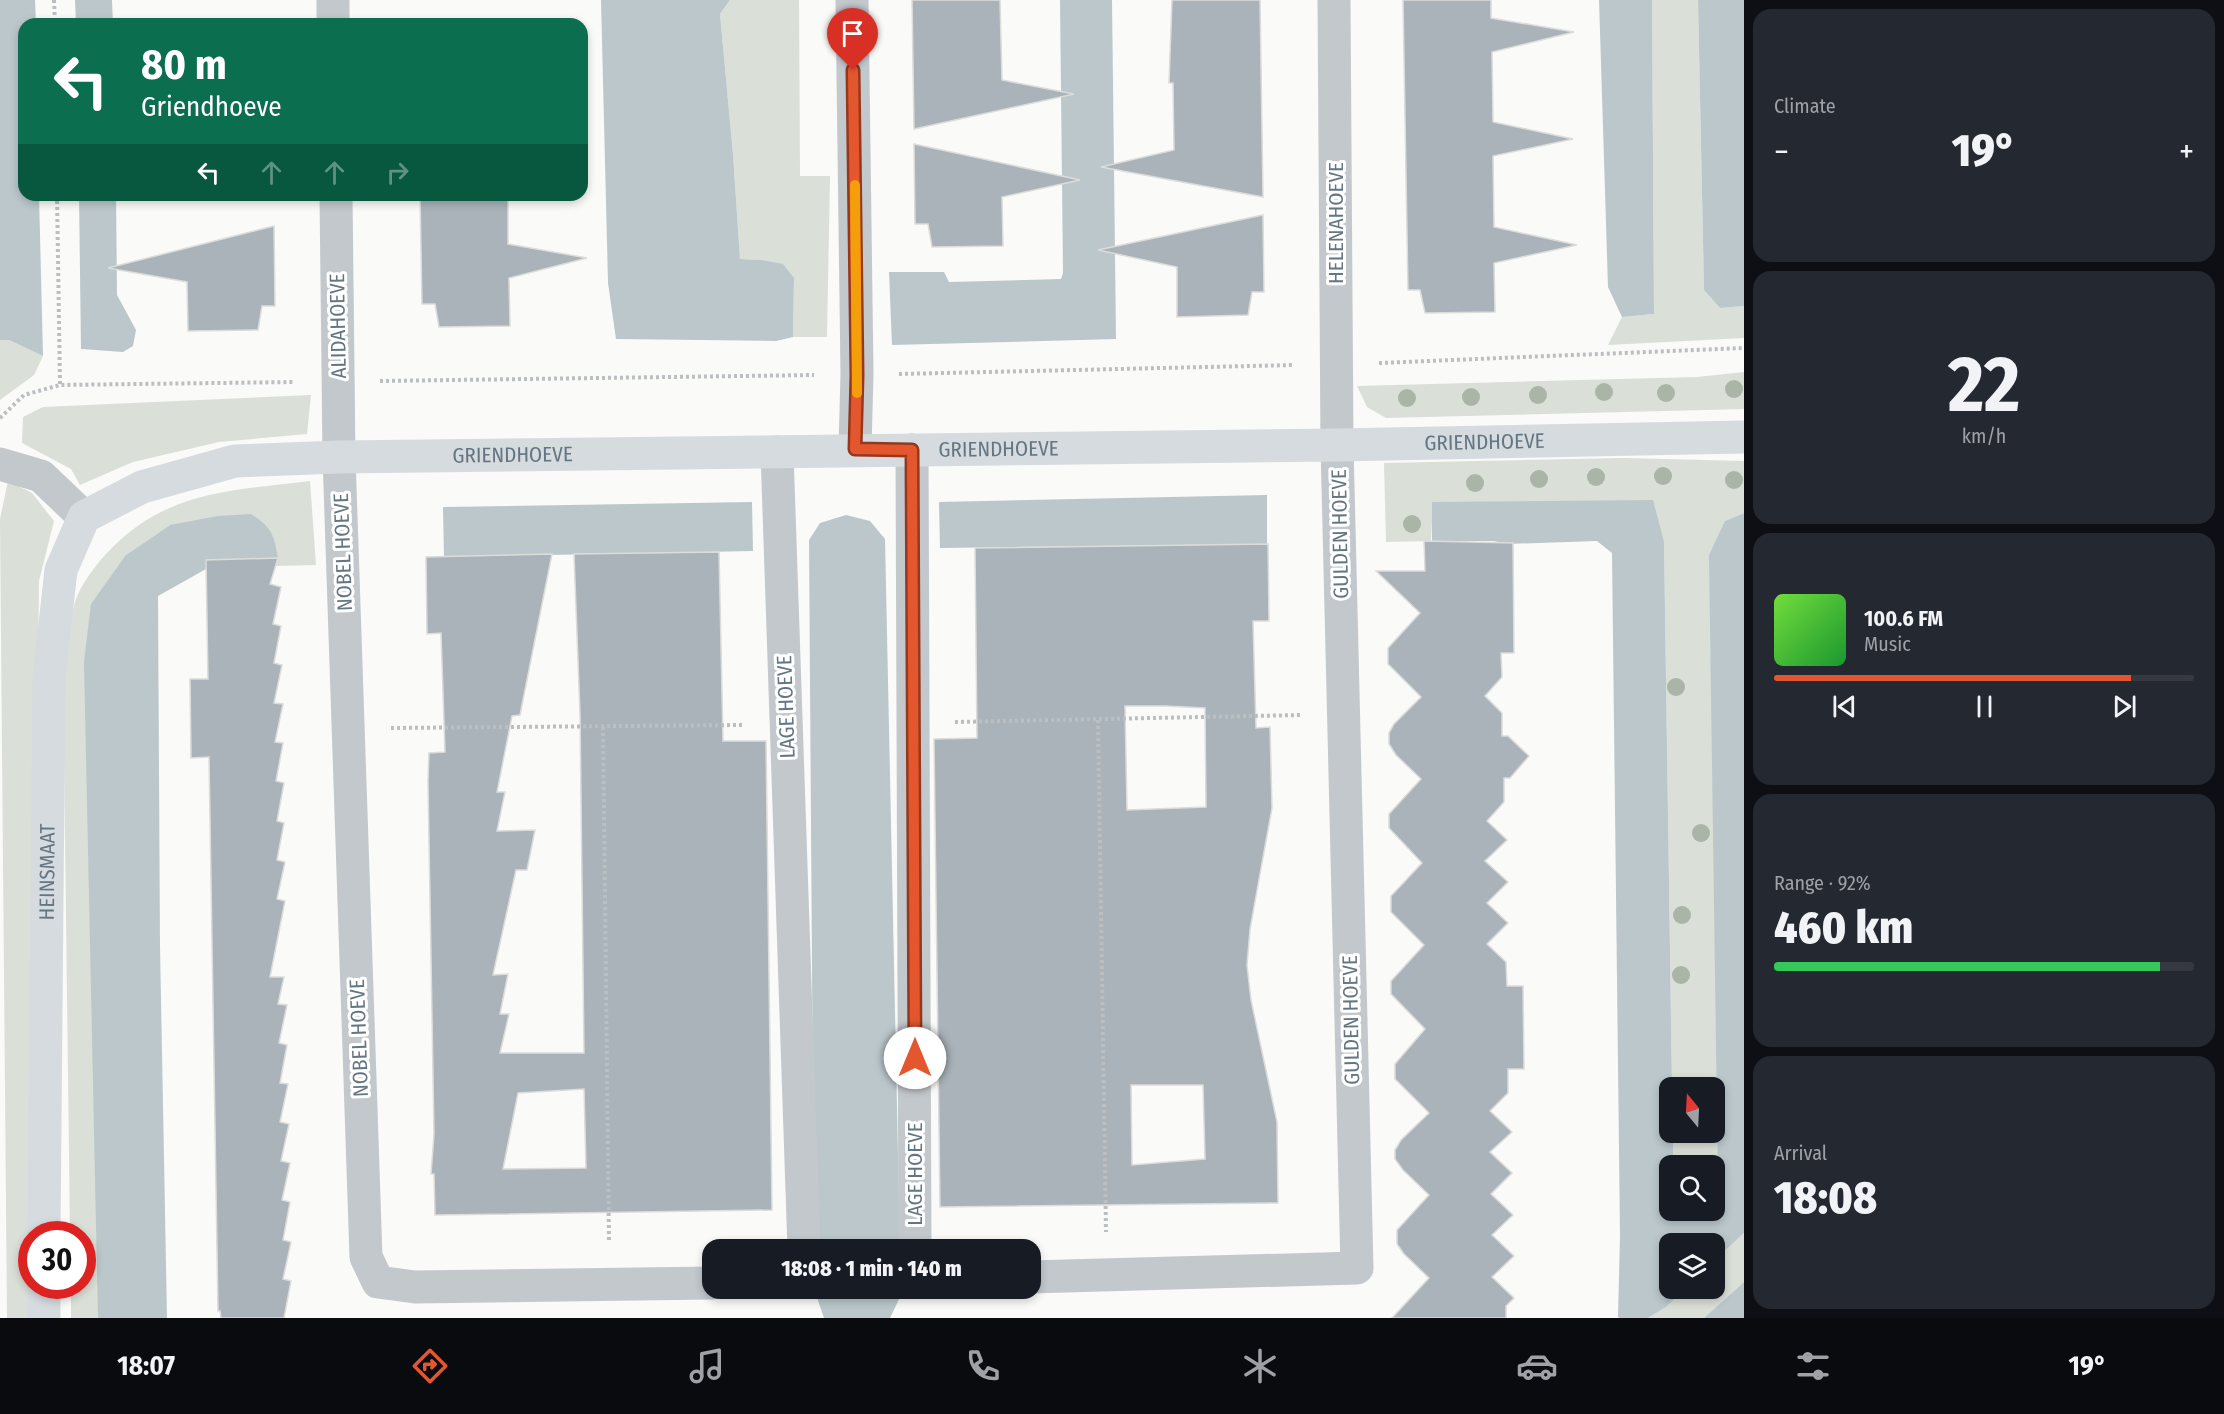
<!DOCTYPE html>
<html lang="en">
<head>
<meta charset="utf-8">
<style>
	body { margin:0; font-family:"Fira Sans Condensed",sans-serif; background:#242831; color:#f1f3f6; height:100vh; display:flex; flex-direction:column; font-size:22px; white-space:nowrap }
	* { box-sizing:border-box; margin:0 }
	p { font-size:20px; color:#9ea1a6 }
	.icon { flex:none; width:33px; height:33px; fill:none; stroke:currentColor; stroke-width:2; stroke-linecap:round; stroke-linejoin:round }
	.map { position:relative; flex:1; overflow:hidden }
	.sheet { display:flex; flex-direction:column; gap:9px; padding:9px; background:#0d0f14; width:480px }
	.sheet>* { flex:none }
	.banner { position:absolute; left:18px; top:18px; width:570px; height:183px; border-radius:18px; box-shadow:0 3px 9px #0003; background:#0b6e4f; color:#fff; overflow:hidden }
	.needle { width:39px; rotate:342deg }
	.tools { position:absolute; left:1659px; top:1077px; display:grid; gap:12px }
	.tools a { display:grid; place-items:center; width:66px; height:66px; border-radius:12px; background:#171b24; box-shadow:0 3px 9px #0003; font-size:30px }
	.speed { position:absolute; left:18px; top:1221px; display:flex; gap:12px; font-size:30px; font-weight:700; text-align:center }
	.speed>* { display:grid; place-content:center; width:78px; height:78px; border-radius:50%; background:#171b24; box-shadow:0 3px 9px #0003; line-height:1 }
	.speed .limit { border:9px solid #d22; background:#fff; color:#111 }
	.pin { position:absolute; display:grid; place-items:center; width:51px; height:51px; color:#fff; margin:-62px -26px; border-radius:50% 50% 50% 0; rotate:-45deg; box-shadow:0 0 6px #0007 }
	.pin .icon { rotate:45deg }
	.me { position:absolute; width:66px; margin:-33px; rotate:0deg; stroke-linejoin:round; filter:drop-shadow(0 0 4px #0008) }
	.turn { display:flex; align-items:center; gap:21px; height:126px; padding:0 24px; font-size:27px }
	.turn .icon { width:78px; height:78px; stroke-width:2.5 }
	.turn b { display:block; font-size:42px; line-height:51px }
	.lanes { display:flex; align-items:center; height:57px; padding:0 24px; background:#0003; justify-content:center; gap:30px; direction:ltr }
	.lanes .off { opacity:.35 }
	.big { font-size:45px; font-weight:800; line-height:1.1 }
	.sheet .card { flex:1; display:flex; flex-direction:column; justify-content:center; gap:9px; min-width:0; padding:0 21px; border-radius:18px; background:#242831 }
	.sheet .dial { align-items:center; gap:0 }
	.dial b { font-size:78px; line-height:1 }
	.song { display:flex; align-items:center; gap:18px }
	.cover { width:72px; height:72px; border-radius:9px; background:linear-gradient(135deg,hsl(100 70% 55%),hsl(130 70% 35%)) }
	.played { height:6px; border-radius:3px; background:linear-gradient(90deg,#e4572e 85%,#363941 85%) }
	.keys { display:flex; justify-content:space-around; direction:ltr }
	.heat { display:flex; justify-content:space-between; align-items:center; font-size:33px; direction:ltr }
	.charge { height:9px; border-radius:4px; background:linear-gradient(90deg,#34c759 92%,#363941 0) }
	.trip { position:absolute; left:702px; top:1239px; width:339px; height:60px; border-radius:18px; background:#171b24; box-shadow:0 3px 9px #0003; font-weight:800; line-height:60px; text-align:center }
	.menu { display:flex; height:96px; justify-content:space-around; align-items:center; background:#090b0e; color:#9ea1a6 }
	.menu .icon { width:42px; height:42px }
	.menu .on { color:#e4572e }
	.menu b { font-size:27px; color:#f1f3f6 }
	main { display:flex; flex:1; min-height:0 }
	.map>svg:first-child { display:block }
	.green { fill:#dadfd7 }
	.water { fill:#bbc7cb }
	.building { fill:#aab3b9; stroke:#dcdcda; stroke-width:1.5; fill-rule:evenodd }
	.lines { fill:none; stroke-linecap:round; stroke-linejoin:round }
	.path { stroke:#bbbfc2; stroke-width:4; stroke-dasharray:3 3; stroke-linecap:butt }
	.street { stroke:#c3c8cc; stroke-width:33 }
	.secondary { stroke:#d6dbdf; stroke-width:33 }
	.tree { fill:#aab4a7 }
	.route-casing { stroke:#94391e; stroke-width:15 }
	.route { stroke:#e4572e; stroke-width:10 }
	.slow { stroke:#f59e0b; stroke-width:10 }
	.labels { text-anchor:middle; dominant-baseline:central; stroke-width:6; stroke-linejoin:round; paint-order:stroke }
	.street-label { font-size:21px; fill:#657683; stroke:#fff }
</style>
</head>
<body>
<main>
<div class="map">
<svg width="1744" height="1318" viewBox="0 0 1744 1318">
	<rect width="100%" height="100%" fill="#fafaf8"/>
	<!-- green -->
	<g class="green">
		<path d="M730,0h69l1,176h30l-3,161h-34l1,-59 -32,-18 -22,-1 -7,-105 -13,-140z"/>
		<path d="M1652,0h46l6,290 16,18 24,-2v32l-136,7 14,-28 32,-3z"/>
		<path d="M0,340h9l34,16 -9,19 -34,25z"/>
		<path d="M1744,372v37l-358,9 -19,-11 -10,-21 340,-9z"/>
		<path d="M311,395l-4,39 -88,8 -86,20 -53,23 -9,-16 -49,-26 1,-26 20,-10z"/>
		<path d="M1624,458l120,3v52l-19,8 -7,662 -3,4 -1,-21 -41,-1v-32l41,-1v-44l-42,-1 -8,-545 -231,-40 -2,39 -45,1 -2,-79z"/>
		<path d="M8,481l24,12 22,28 -15,60 -8,737h-24l-7,-799z"/>
		<path d="M310,481l6,84 -40,1 2,-8 -108,-33 -44,30 -27,763h-28v-32h11v-52h-12l-7,-559c4,-23 6,-50 12,-73 6,-18 20,-36 32,-49 59,-63 124,-62 203,-72z"/>
		<path d="M1744,1233v49l-40,36h-56l18,-11 19,-18 29,-1 1,-28z"/>
	</g>
	<!-- water -->
	<g class="water">
		<path d="M0,0h35l1,24h-12v171h15l4,161 -34,-16h-9z"/>
		<path d="M75,0h37l1,24h-37z"/>
		<path d="M601,0h129l-10,14 13,140 7,105 22,1 21,4 11,14 -1,59 -17,4 -160,-2 -8,-56z"/>
		<path d="M1060,0h52l4,339 -224,6 -3,-73h55l5,10 112,-3 2,-6z"/>
		<path d="M1599,0h53l2,314 -32,3 -14,-30z"/>
		<path d="M1698,0h46v306l-24,2 -16,-18z"/>
		<path d="M79,195h37l1,100 19,35 -3,16 -10,6 -42,-3z"/>
		<path d="M1267,495v49l-327,4 -1,-46z"/>
		<path d="M1653,500l11,42 8,545 -2,1v44l3,1v32l-3,1v44h44l1,-23 3,-4 -9,-628 16,-34 19,-8v720l-29,27 -1,-16h-44v44l15,1 -19,18 -18,11h-28l-2,-1 2,-81 -8,-683 -15,-12 -91,3 -12,-3h-62v-39z"/>
		<path d="M752,502l1,49 -309,6 -1,-50z"/>
		<path d="M251,514c21,13 23,21 27,44l-71,2 -1,9 -48,27 2,350 7,372h-69l-14,-656 7,-58 35,-49 44,-30 48,-9z"/>
		<path d="M846,515l24,6 15,18 15,710h-86l-5,-709 11,-17z"/>
		<path d="M1744,1282v36h-40z"/>
		<path d="M814,1289h87v6l-11,23h-66z"/>
	</g>
	<!-- building -->
	<g class="building">
		<path d="M912,0h88l2,80 72,14 -160,35z"/>
		<path d="M1172,0h88l3,197 -162,-30 73,-17 -1,-67h-4z"/>
		<path d="M1403,0h88v18l83,14 -82,20 1,70 80,17 -80,17 1,71 83,18 -83,18 1,49 -70,1 -5,-23h-12z"/>
		<path d="M914,144l166,36 -78,17 1,49 -71,1 -4,-23h-13z"/>
		<path d="M420,195h88v49l79,14 -78,20 1,48 -71,1 -4,-23h-13z"/>
		<path d="M1263,215l1,77h-12l-4,23 -71,2v-50l-79,-17z"/>
		<path d="M274,226l1,80h-13l-4,24 -70,1 -1,-49 -79,-14z"/>
		<path d="M1424,541l89,2 1,110h-13l1,24 -17,19 17,17v23h6l21,20 -19,22h-6v24l-17,19 20,19 -22,21 23,21 -21,21 21,20 -21,21 19,18 1,24h16l1,83h-16v24l-18,18 22,21 -22,20 22,21 -21,21 22,21 -21,20 22,21 -22,21 22,21 -8,8v12h-114l37,-40 -25,-24 -7,-10v-14l32,-35 -26,-25 -8,-11v-9l6,-10 28,-27 -34,-34v-15l30,-35 -34,-35v-13l33,-36 -33,-33v-16l31,-33 -33,-35v-14l32,-35 -25,-24 -7,-11v-11l5,-9 27,-27 -33,-33v-16l32,-35 -44,-42h49z"/>
		<path d="M1268,544l1,77h-16l3,107 14,-1 2,81 -22,121 -3,36 4,35 26,122 1,81 -338,4 -6,-468 43,-1 -2,-190zM1125,706h41l39,2 1,99 -79,3zM1131,1085h72l2,74 -73,6z"/>
		<path d="M719,552l4,189h43l6,469 -337,5 -1,-41h-3l3,-40 -6,-353 1,-28 16,-1 -4,-119 -14,1 -1,-77 126,-3 -32,161 -8,1 -15,76h8l-8,39 38,-1 -8,40h-11l-23,105 15,-1 -8,40h9l-9,39h84l-4,-339 -6,-160zM584,1089l2,79 -83,1 15,-76z"/>
		<path d="M278,558l-8,26 11,3 -8,37 8,2 -7,37 8,2 -8,38 9,1 -8,38 8,1 -7,38 8,2 -7,38 7,2 -7,37 8,2 -8,37 8,2 -15,76h14l-6,27 9,1 -8,38 8,2 -7,38 8,1 -8,38 9,2 -8,37 9,2 -8,37 8,2 -7,38 8,2 -8,37 8,2 -7,37h-63l-1,-7h-2l-9,-554 -18,1 -1,-79h18l-2,-119z"/>
	</g>
	<g class="lines">
		<!-- path -->
		<g class="path">
			<path d="M54,0l1,24"/>
			<path d="M57,195l3,190"/>
			<path d="M1379,363l365,-15"/>
			<path d="M899,374l395,-9"/>
			<path d="M380,381l434,-6"/>
			<path d="M0,418l24,-23 36,-10 235,-3"/>
			<path d="M1098,720l8,512"/>
			<path d="M955,722l346,-7"/>
			<path d="M603,727l6,515"/>
			<path d="M391,728l353,-3"/>
		</g>
		<!-- street -->
		<g class="street">
			<path d="M333,0v24"/>
			<path d="M852,0l5,374 -2,75"/>
			<path d="M336,195l3,262 27,800 12,25 37,5 297,-4"/>
			<path d="M912,450l3,800"/>
			<path d="M777,452l27,798"/>
			<path d="M0,464l41,12 43,41"/>
			<path d="M1030,1277l327,-9 -20,-823 -3,-445"/>
		</g>
		<!-- secondary -->
		<g class="secondary">
			<path id="s1" d="M44,1234l5,-556 12,-108 23,-53 58,-30 93,-26 104,-4 998,-12 407,-8"/>
			<path d="M44,1318v-32"/>
		</g>
	</g>
	<!-- trees -->
	<g class="tree">
		<circle cx="1734" cy="389" r="9"/>
		<circle cx="1604" cy="392" r="9"/>
		<circle cx="1666" cy="393" r="9"/>
		<circle cx="1538" cy="395" r="9"/>
		<circle cx="1471" cy="397" r="9"/>
		<circle cx="1407" cy="398" r="9"/>
		<circle cx="1663" cy="476" r="9"/>
		<circle cx="1596" cy="477" r="9"/>
		<circle cx="1539" cy="479" r="9"/>
		<circle cx="1734" cy="480" r="9"/>
		<circle cx="1475" cy="483" r="9"/>
		<circle cx="1412" cy="524" r="9"/>
		<circle cx="1676" cy="687" r="9"/>
		<circle cx="1701" cy="833" r="9"/>
		<circle cx="1682" cy="915" r="9"/>
		<circle cx="1681" cy="975" r="9"/>
	</g>
	<g class="lines">
		<defs>
			<path id="route" d="M853,70l4,305 -2,74 57,1 3,608"/>
		</defs>
		<!-- route casing -->
		<use href="#route" class="route-casing"/>
		<!-- route -->
		<use href="#route" class="route"/>
		<!-- slow -->
		<path class="slow" d="M855,185l2,208"/>
	</g>
	<g class="labels">
		<!-- street labels -->
		<g class="street-label">
			<text transform="translate(1336 223) rotate(-90)">HELENAHOEVE</text>
			<text transform="translate(338 326) rotate(-91)">ALIDAHOEVE</text>
			<text stroke="none"><textPath href="#s1" startOffset="2134">GRIENDHOEVE</textPath></text>
			<text stroke="none"><textPath href="#s1" startOffset="1648">GRIENDHOEVE</textPath></text>
			<text stroke="none"><textPath href="#s1" startOffset="1162">GRIENDHOEVE</textPath></text>
			<text transform="translate(1340 534) rotate(-91)">GULDEN HOEVE</text>
			<text transform="translate(343 552) rotate(-92)">NOBEL HOEVE</text>
			<text transform="translate(786 707) rotate(-92)">LAGE HOEVE</text>
			<text stroke="none"><textPath href="#s1" startOffset="362">HEINSMAAT</textPath></text>
			<text transform="translate(1351 1020) rotate(-91)">GULDEN HOEVE</text>
			<text transform="translate(359 1038) rotate(-92)">NOBEL HOEVE</text>
			<text transform="translate(915 1174) rotate(-90)">LAGE HOEVE</text>
		</g>
	</g>
</svg>
<div class="tools">
<a><svg class="needle" viewBox="-14 -14 28 28"><path d="M0-13l5 13h-10z" fill="#e53935"/><path d="M0 13l5-13h-10z" fill="#9ea1a6"/></svg></a>
<a><svg class="icon" aria-label="search" viewBox="0 0 24 24"><circle cx="10" cy="10" r="6"/><path d="M15 15l6 6"/></svg></a>
<a><svg class="icon" aria-label="layers" viewBox="0 0 24 24"><path d="M12 4l9 5-9 5-9-5zM3 14l9 5 9-5"/></svg></a>
</div>
<div class="speed"><div class="limit">30</div></div>
<div class="pin" style="left:853px;top:70px;background:#d93025"><svg class="icon" aria-label="arrive" viewBox="0 0 24 24"><path d="M6 21V4h12l-3 4 3 4H6"/></svg></div>
<svg class="me" style="left:915px;top:1058px" viewBox="-20 -20 40 40"><circle r="19" fill="#fff"/><path d="M0-13L10 11 0 6-10 11z" fill="#e4572e"/></svg>
<div class="trip">18:08 · 1 min · 140 m</div>
<div class="banner">
<div class="turn"><svg class="icon" aria-label="left" viewBox="0 0 24 24"><path d="M17 20v-9H6M10 6l-5 5 5 5"/></svg><div><b>80 m</b>Griendhoeve</div></div>
<div class="lanes"><svg class="icon" aria-label="left" viewBox="0 0 24 24"><path d="M17 20v-9H6M10 6l-5 5 5 5"/></svg><svg class="icon off" aria-label="ahead" viewBox="0 0 24 24"><path d="M12 20V5M6 11l6-6 6 6"/></svg><svg class="icon off" aria-label="ahead" viewBox="0 0 24 24"><path d="M12 20V5M6 11l6-6 6 6"/></svg><svg class="icon off" aria-label="right" viewBox="0 0 24 24"><path d="M7 20v-9h11M14 6l5 5-5 5"/></svg></div>
</div>
</div>
<section class="sheet">
<div class="card"><p>Climate</p>
<div class="heat"><a>−</a><b class="big">19°</b><a>+</a></div>
</div>
<div class="card dial"><b>22</b><p>km/h</p></div>
<div class="card">
<div class="song"><i class="cover"></i><div><b>100.6 FM</b><p>Music</p></div></div>
<div class="played"></div>
<div class="keys"><svg class="icon" aria-label="previous" viewBox="0 0 24 24"><path d="M18 5L8 12l10 7zM5 5v14"/></svg><svg class="icon" aria-label="pause" viewBox="0 0 24 24"><path d="M8 5v14M16 5v14"/></svg><svg class="icon" aria-label="next" viewBox="0 0 24 24"><path d="M6 5l10 7-10 7zM19 5v14"/></svg></div>
</div>
<div class="card"><p>Range · 92%</p><b class="big">460 km</b><div class="charge"></div></div>
<div class="card"><p>Arrival</p><b class="big">18:08</b></div>
</section>
</main>
<nav class="menu">
<b>18:07</b>
<svg class="icon on" aria-label="directions" viewBox="0 0 24 24"><path d="M12 3l9 9-9 9-9-9zM9 14v-3h6M13 9l2 2-2 2"/></svg>
<svg class="icon" aria-label="music" viewBox="0 0 24 24"><path d="M9 18V5l10-2v13"/><circle cx="6" cy="18" r="3"/><circle cx="16" cy="16" r="3"/></svg>
<svg class="icon" aria-label="phone" viewBox="0 0 24 24"><path d="M5 4h4l2 5-3 2q2 4 5 5l2-3 5 2v4C11 20 4 13 5 4z"/></svg>
<svg class="icon" aria-label="climate" viewBox="0 0 24 24"><path d="M12 3v18M4 7l16 10M4 17L20 7"/></svg>
<svg class="icon" aria-label="car" viewBox="0 0 24 24"><path d="M5 17H2v-5l4-1 3-4h7l3 4 3 1v5h-3M9 17h6M6 11h13"/><circle cx="7" cy="17" r="2"/><circle cx="17" cy="17" r="2"/></svg>
<svg class="icon" aria-label="filters" viewBox="0 0 24 24"><path d="M4 7h16M4 17h16"/><circle cx="9" cy="7" r="2"/><circle cx="15" cy="17" r="2"/></svg>
<b>19°</b>
</nav>
</body>
</html>
